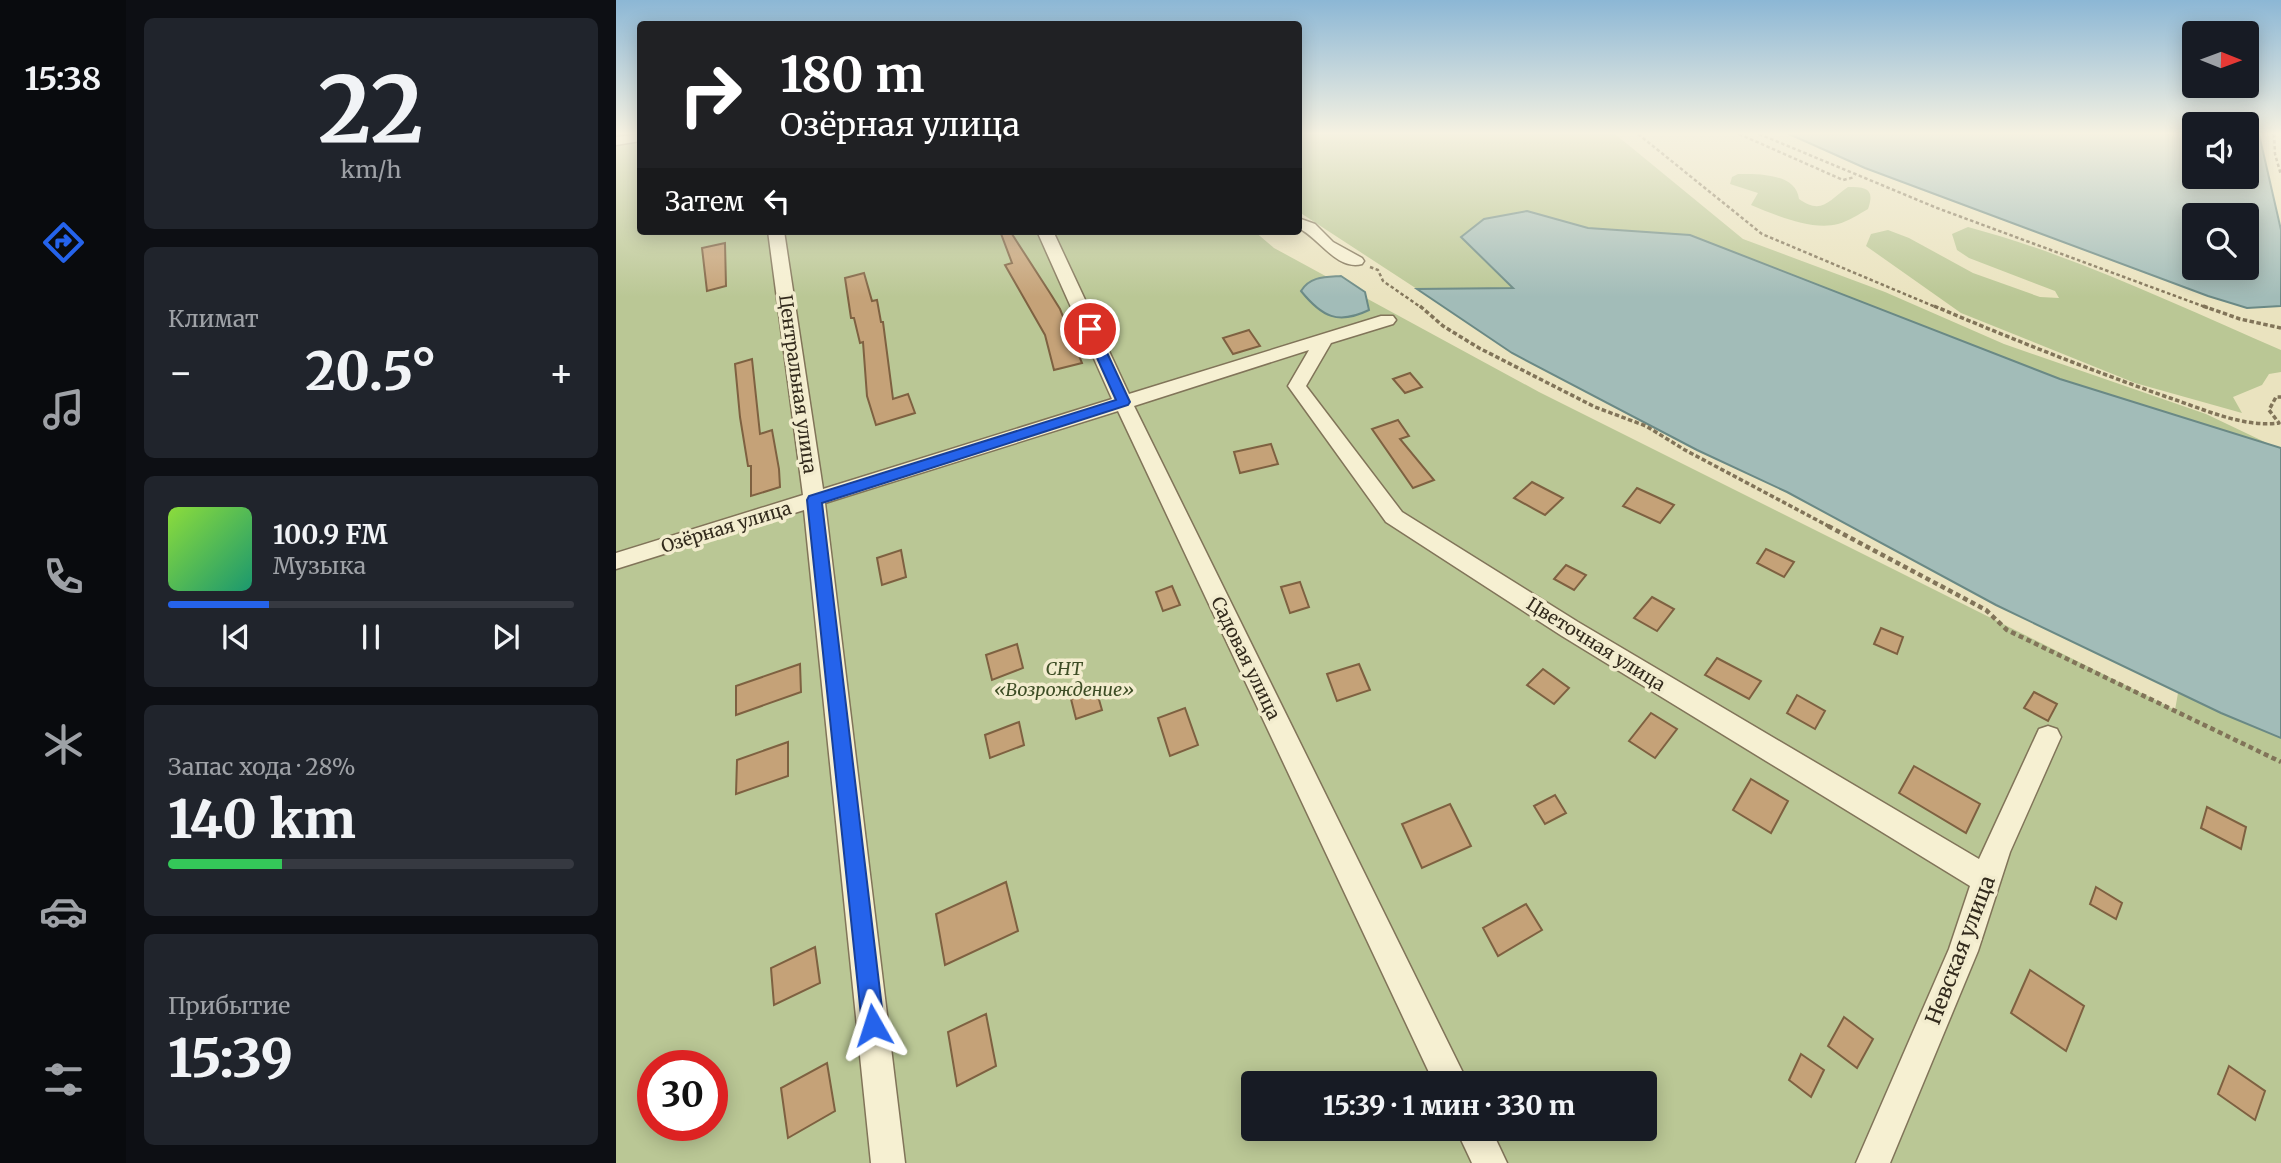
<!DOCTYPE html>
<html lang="ru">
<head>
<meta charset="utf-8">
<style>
	body { margin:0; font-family:Merriweather,serif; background:#20242c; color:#f1f3f6; height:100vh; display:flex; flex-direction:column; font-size:26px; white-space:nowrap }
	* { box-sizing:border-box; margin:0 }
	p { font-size:23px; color:#9ea1a6 }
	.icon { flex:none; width:38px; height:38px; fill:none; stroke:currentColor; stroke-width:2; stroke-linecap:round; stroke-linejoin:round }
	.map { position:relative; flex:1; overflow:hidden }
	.drawer { display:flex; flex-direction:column; gap:18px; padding:18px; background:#0d0f14; width:490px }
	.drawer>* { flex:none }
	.hud { position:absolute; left:21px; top:21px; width:665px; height:214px; border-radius:7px; box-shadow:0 4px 18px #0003; background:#202124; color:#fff; overflow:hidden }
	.needle { width:46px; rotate:91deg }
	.tools { position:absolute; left:1566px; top:21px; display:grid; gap:14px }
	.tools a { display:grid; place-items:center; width:77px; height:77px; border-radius:7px; background:#171b24; box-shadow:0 4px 18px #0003; font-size:35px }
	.speed { position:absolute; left:21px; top:1050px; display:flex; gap:14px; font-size:35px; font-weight:700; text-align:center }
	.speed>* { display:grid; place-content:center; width:91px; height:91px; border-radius:50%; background:#171b24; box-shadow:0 4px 18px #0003; line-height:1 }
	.speed .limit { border:10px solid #d22; background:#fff; color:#111 }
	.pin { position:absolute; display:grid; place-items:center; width:60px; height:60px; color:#fff; margin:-30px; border:4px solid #fff; border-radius:50%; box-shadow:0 2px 7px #0007 }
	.me { position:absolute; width:77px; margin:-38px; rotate:354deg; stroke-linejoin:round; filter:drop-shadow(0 0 5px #0008) }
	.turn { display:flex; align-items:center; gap:24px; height:147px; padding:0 28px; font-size:32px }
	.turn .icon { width:91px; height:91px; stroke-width:2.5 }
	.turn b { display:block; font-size:49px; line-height:60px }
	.then { display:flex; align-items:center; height:66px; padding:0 28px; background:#0003; gap:14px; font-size:26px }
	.big { font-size:52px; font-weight:800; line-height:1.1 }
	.drawer .card { flex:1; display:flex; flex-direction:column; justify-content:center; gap:10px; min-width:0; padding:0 24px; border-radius:10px; background:#20242c }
	.drawer .dial { align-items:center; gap:0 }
	.dial b { font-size:91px; line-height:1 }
	.song { display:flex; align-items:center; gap:21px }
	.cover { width:84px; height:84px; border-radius:10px; background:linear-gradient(135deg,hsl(90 70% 55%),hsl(160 70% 35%)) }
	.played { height:7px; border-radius:4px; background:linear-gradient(90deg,#2563eb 25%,#363941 25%) }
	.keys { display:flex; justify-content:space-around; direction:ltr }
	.heat { display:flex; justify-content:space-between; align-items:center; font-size:38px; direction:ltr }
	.charge { height:10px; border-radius:5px; background:linear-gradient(90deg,#34c759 28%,#363941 0) }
	.trip { position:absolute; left:625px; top:1071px; width:416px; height:70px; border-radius:7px; background:#171b24; box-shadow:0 4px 18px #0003; font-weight:800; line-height:70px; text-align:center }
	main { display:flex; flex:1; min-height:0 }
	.tab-bar { display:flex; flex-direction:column; width:126px; justify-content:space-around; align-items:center; background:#090b0e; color:#9ea1a6 }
	.tab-bar .icon { width:49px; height:49px }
	.tab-bar .selected { color:#2563eb }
	.tab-bar b { font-size:32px; color:#f1f3f6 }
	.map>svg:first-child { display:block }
	.green { fill:#bac795; fill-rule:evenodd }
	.water { fill:#a2bcb8; stroke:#6a8985; stroke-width:2; fill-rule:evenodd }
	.building { fill:#c5a278; stroke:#7e6141; stroke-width:2 }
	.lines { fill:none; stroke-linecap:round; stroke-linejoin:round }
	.minor-casing { stroke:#817459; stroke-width:3 }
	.path-far2 { stroke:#817459; stroke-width:2.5; stroke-dasharray:3.5 2.5; stroke-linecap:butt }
	.path-far1 { stroke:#817459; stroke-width:3.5; stroke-dasharray:4.5 2.5; stroke-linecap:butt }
	.path { stroke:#817459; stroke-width:4.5; stroke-dasharray:5 3.5; stroke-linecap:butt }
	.minor { fill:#f6f0d2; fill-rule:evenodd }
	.route { fill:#2563eb; stroke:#184099; stroke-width:2 }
	.labels { text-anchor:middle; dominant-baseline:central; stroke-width:7; stroke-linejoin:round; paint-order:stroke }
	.street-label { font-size:18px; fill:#322a1c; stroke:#f2ecce }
	.park-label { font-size:18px; font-style:italic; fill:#3d4d25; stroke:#f2ecce }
	.near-street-label { font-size:21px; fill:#322a1c; stroke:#f2ecce }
</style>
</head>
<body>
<main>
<nav class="tab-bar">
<b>15:38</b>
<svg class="icon selected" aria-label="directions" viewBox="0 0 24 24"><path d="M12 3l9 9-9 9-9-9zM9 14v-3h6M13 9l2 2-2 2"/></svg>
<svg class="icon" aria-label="music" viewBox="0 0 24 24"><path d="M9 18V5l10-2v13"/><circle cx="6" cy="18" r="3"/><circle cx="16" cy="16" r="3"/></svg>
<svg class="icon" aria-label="phone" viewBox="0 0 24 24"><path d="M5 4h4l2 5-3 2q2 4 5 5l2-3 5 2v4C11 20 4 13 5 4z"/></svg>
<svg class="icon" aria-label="climate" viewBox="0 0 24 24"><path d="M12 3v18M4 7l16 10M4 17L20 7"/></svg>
<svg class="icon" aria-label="car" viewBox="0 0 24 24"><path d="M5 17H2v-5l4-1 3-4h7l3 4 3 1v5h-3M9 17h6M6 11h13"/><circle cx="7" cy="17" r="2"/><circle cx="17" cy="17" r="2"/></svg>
<svg class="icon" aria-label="filters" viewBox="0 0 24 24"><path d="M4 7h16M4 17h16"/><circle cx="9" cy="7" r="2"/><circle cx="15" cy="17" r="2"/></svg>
</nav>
<section class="drawer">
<div class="card dial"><b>22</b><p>km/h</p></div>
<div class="card"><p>Климат</p>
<div class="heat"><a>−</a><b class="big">20.5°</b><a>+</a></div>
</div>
<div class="card">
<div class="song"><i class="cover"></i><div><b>100.9 FM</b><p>Музыка</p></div></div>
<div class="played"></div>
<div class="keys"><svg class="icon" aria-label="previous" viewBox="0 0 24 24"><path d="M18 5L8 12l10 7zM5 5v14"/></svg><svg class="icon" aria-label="pause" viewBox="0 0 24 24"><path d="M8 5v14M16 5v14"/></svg><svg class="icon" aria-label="next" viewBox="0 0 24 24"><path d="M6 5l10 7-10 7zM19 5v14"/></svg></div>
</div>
<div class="card"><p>Запас хода · 28%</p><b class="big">140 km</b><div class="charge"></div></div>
<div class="card"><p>Прибытие</p><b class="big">15:39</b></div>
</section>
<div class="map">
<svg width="1665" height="1163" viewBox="0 0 1665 1163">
	<rect width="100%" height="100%" fill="#eae3bf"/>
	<!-- green -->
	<g class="green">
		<path d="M0,134h24v97h614l20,17 265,144 636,318 3,-17 103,45v425h-1665zM37,1066h59v59h-59zM637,1083h392v46h-392z"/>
		<path d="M682,134h317l128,105 142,53 119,52 202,70 63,30 -209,-65 -370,-144 -102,-7 -61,-17 -43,8 -22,18 52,51 -97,1 -118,-77z"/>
		<path d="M1122,174c20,0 58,-1 61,25 23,16 29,2 49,-12 19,0 27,2 20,22 -9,5 -19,12 -30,15 -26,7 -63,-9 -87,-19l7,-12 -28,-9 2,-7z"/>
		<path d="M1352,227c108,29 211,79 313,123v22l-12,2 -7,11 -29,12 9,16 -107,-30 -174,-70 -95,-67 5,-12 17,-4 21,8 64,35 67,24 19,1 -4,-7 -86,-33 -12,-8 -5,-16z"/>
	</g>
	<!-- water -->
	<g class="water">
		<path d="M1173,134h405v43h53v-43h12l22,96v76l-34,2 -39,-12 -343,-128zM1578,215h53v53h-53z"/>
		<path d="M911,211l61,17 102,7 370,144 221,69v290l-60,-25 -225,-108 -209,-113 -90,-42 -185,-97 -95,-64 96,-1 -52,-51 23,-18z"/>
		<path d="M725,276l24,16 4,18c-31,15 -47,7 -68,-19 9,-15 25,-14 40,-15z"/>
	</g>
	<!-- building -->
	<g class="building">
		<path d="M384,231h10l40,62 10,16 22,54 -28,7 -9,-35 -40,-70 7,-2z"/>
		<path d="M109,243l1,43 -19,5 -5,-43z"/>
		<path d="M248,273l8,28 5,-1 4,22h2l10,77 15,-5 7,19 -39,12 -9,-29 -4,-54 -3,1 -6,-25h-3l-6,-40z"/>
		<path d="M633,330l11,16 -27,8 -10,-16z"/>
		<path d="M136,359l8,75 12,-4 7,39 1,18 -29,9v-30h-3l-8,-49 -5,-53z"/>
		<path d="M794,373l12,14 -17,6 -12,-14z"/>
		<path d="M782,420l11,16 -9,3 34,41 -21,8 -41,-59z"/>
		<path d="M655,444l7,20 -38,9 -6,-21z"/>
		<path d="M916,482l31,16 -18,17 -31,-17z"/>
		<path d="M1021,488l37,17 -14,18 -37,-17z"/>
		<path d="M1150,549l28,13 -10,15 -27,-14z"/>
		<path d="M285,550l5,27 -24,8 -5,-27z"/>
		<path d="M950,565l20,10 -12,15 -20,-11z"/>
		<path d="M684,582l9,25 -19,6 -9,-26z"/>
		<path d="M556,586l8,19 -17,6 -7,-19z"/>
		<path d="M1036,597l22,12 -17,22 -23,-13z"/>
		<path d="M1265,628l22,9 -6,17 -23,-10z"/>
		<path d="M401,644l6,24 -31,12 -6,-25z"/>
		<path d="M1101,658l44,23 -12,18 -44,-24z"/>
		<path d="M184,664l1,28 -65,23v-29z"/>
		<path d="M743,664l11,26 -33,11 -10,-27z"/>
		<path d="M927,669l26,19 -15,16 -27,-19z"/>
		<path d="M480,689l6,21 -26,9 -5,-20z"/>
		<path d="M1418,692l23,12 -9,17 -24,-13z"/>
		<path d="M1181,695l28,16 -10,18 -28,-16z"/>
		<path d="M569,708l13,37 -28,11 -12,-38z"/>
		<path d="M1035,713l26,16 -22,29 -26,-17z"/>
		<path d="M403,722l5,23 -34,13 -5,-23z"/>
		<path d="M172,742v34l-52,18 1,-34z"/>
		<path d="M1298,766l66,38 -14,29 -67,-40z"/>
		<path d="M1135,779l37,22 -17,32 -38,-23z"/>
		<path d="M939,795l11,18 -21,11 -11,-18z"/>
		<path d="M834,804l21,42 -49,22 -20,-44z"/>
		<path d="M1591,807l39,20 -5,22 -40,-21z"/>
		<path d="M390,882l12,49 -73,34 -9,-51z"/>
		<path d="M1480,887l26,16 -6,16 -26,-15z"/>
		<path d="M910,904l16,26 -44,26 -15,-28z"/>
		<path d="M199,947l5,36 -46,22 -3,-37z"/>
		<path d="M1414,970l54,36 -18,45 -55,-38z"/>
		<path d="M370,1014l10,52 -39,20 -9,-54z"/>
		<path d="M1228,1017l29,22 -16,29 -29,-22z"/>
		<path d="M1185,1054l23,16 -13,27 -22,-17z"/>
		<path d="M211,1063l8,48 -47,27 -7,-50z"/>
		<path d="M1613,1066l36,25 -10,29 -37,-26z"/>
	</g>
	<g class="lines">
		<defs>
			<g id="minor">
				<path d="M24,134v7l-24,4v-8z"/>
				<path d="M682,218l17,6 18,18 29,16 2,3 -2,3c-26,7 -44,-28 -64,-36z"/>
				<path d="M152,231h16l39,258 289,-90 -75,-168h16l76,163 252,-78h12l3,4 -3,4 -62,19 -25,43 96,126 176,110 401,237 60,-130 9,-3 9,3 4,8 -51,115 -32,99 -88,212h-34l93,-214 21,-63 -408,-250 -176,-114 -98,-136 21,-36 -175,56 334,677h-34l-316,-672 -293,92 80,660h-34l-67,-653 -188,59v-16l187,-58z"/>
				<path d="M840,1129h35l16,34h-35z"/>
			</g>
		</defs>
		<!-- minor casing -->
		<use href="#minor" class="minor-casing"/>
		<!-- path-far2 -->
		<g class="path-far2">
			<path d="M1022,134l124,100 176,74"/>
			<path d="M1123,134l104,46 12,-3"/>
			<path d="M1143,134l178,74 271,100"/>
			<path d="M1658,134l1,20 6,21"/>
			<path d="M754,267l8,3 5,11 39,27"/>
		</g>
		<!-- path-far1 -->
		<g class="path-far1">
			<path d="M804,306l23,20 36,22 116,59 51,19 39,24 147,78"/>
			<path d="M1318,306c78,33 156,64 236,92 33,11 74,30 109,25l-10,-13 7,-13h5"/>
			<path d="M1587,306l37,13 41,9"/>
		</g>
		<!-- path -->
		<path class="path" d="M1212,526l158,84 21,20 274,132"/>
		<!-- minor -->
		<use href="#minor" class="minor"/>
	</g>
	<!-- sky -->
	<linearGradient id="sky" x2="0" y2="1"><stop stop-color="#8cb7d5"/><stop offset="0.45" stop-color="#f6f2e2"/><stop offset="1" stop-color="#f6f2e2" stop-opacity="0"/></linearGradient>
	<rect width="1665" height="297" fill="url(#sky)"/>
	<!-- route -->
	<path class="route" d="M474,325l6,4 34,73 -2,3 -306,98 62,522 -3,8 -8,3 -8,-3 -3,-8 -55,-525 2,-4 307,-96 -32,-71z"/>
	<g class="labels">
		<!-- street labels -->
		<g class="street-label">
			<text transform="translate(182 384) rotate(82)">Центральная улица</text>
			<text transform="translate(110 527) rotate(-17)">Озёрная улица</text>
			<text transform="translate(980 644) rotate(32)">Цветочная улица</text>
			<text transform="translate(630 658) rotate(64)">Садовая улица</text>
		</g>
		<!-- park labels -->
		<g class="park-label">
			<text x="448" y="668">СНТ<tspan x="448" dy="21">«Возрождение»</tspan></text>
		</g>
		<!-- near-street labels -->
		<g class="near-street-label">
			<text transform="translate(1344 950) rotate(-69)">Невская улица</text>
		</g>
	</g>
</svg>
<div class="tools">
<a><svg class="needle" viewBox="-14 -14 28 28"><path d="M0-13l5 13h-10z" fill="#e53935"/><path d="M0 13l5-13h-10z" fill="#9ea1a6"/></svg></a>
<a><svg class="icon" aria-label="sound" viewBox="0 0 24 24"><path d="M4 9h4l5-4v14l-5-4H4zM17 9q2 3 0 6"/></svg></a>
<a><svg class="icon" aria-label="search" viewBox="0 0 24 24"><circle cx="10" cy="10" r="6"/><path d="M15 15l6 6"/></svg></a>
</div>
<div class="speed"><div class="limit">30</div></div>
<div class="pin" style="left:474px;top:329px;background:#d93025"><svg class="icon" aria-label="arrive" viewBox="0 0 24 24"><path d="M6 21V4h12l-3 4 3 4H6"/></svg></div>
<svg class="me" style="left:257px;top:1025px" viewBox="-20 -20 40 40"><path d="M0-17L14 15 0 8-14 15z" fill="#2563eb" stroke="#fff" stroke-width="4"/></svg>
<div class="trip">15:39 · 1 мин · 330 m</div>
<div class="hud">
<div class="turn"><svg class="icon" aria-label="right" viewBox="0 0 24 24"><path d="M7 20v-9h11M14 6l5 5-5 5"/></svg><div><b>180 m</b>Озёрная улица</div></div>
<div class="then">Затем<svg class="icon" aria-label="left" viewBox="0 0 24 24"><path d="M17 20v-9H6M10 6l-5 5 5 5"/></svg></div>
</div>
</div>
</main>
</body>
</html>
